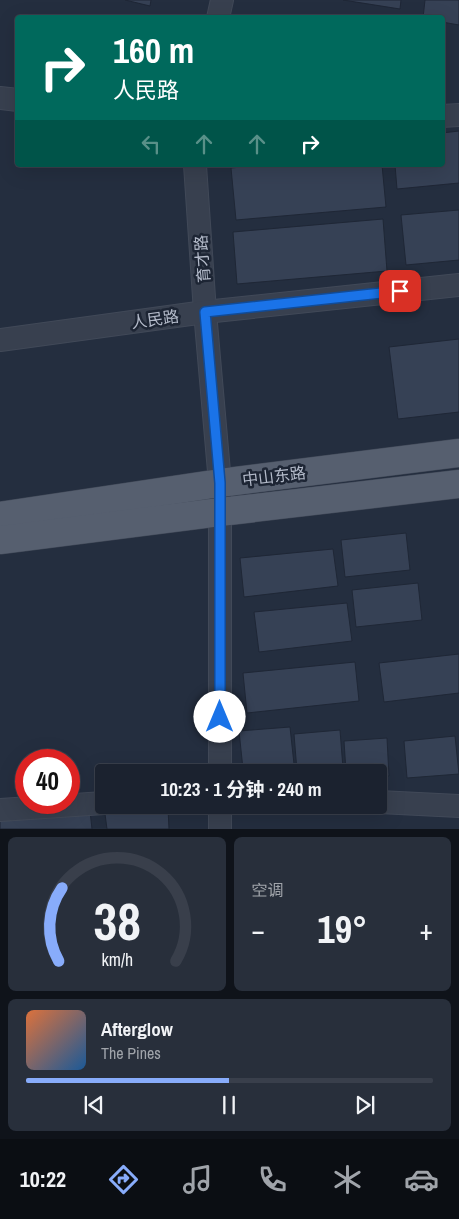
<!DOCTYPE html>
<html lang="zh">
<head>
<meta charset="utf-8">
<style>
	body { margin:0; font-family:"Archivo Narrow","Noto Sans SC",sans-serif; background:#282f3b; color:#f1f3f6; height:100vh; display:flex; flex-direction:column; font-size:19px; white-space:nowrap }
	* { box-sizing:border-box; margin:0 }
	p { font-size:16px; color:#a0a4aa }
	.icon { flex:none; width:28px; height:28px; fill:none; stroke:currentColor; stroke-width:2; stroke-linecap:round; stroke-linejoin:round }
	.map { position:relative; height:829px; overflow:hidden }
	.panel { display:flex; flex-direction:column; gap:8px; padding:8px; background:#0f131a; flex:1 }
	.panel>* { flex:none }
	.top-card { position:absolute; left:15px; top:15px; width:430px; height:152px; border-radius:5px; box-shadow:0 5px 20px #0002,0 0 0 1px #393f4b; background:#00695c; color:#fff; overflow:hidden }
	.speed { position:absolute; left:15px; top:749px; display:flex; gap:10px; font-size:25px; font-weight:700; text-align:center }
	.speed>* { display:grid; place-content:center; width:65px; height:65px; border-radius:50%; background:#1b222f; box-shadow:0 5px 20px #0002,0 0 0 1px #393f4b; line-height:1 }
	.speed .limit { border:8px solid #d22; background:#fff; color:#111 }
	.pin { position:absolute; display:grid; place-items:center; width:42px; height:42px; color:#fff; margin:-21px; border-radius:10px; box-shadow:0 2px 8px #0006 }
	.me { position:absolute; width:55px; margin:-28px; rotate:0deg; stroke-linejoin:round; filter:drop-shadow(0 0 4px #0008) }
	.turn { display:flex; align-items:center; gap:18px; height:105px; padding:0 15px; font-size:22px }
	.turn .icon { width:65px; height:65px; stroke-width:2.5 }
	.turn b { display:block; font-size:35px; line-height:42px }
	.lanes { display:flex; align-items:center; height:48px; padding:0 15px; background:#0003; justify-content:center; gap:25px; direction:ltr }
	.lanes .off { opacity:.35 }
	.big { font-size:38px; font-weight:700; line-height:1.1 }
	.panel .widget { flex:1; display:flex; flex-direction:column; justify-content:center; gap:8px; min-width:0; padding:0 18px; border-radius:8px; background:#282f3b }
	.panel .dial { align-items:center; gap:0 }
	.dial svg { height:130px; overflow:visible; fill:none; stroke:#393f4b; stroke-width:7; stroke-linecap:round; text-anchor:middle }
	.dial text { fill:#f1f3f6; stroke:none }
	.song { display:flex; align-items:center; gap:15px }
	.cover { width:60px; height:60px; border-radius:8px; background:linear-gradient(135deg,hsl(20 70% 55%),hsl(210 70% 35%)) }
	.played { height:5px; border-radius:2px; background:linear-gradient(90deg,#88acfb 50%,#393f4b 50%) }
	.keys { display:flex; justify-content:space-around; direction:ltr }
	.heat { display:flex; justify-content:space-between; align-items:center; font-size:28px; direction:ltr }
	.panel .tiles { flex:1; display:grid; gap:8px; grid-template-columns:1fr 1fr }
	.widget:last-child { grid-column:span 2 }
	.trip { position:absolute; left:95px; top:764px; width:292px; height:50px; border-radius:5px; background:#1b222f; box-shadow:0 5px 20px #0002,0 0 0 1px #393f4b; font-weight:700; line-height:50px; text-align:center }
	.tab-bar { display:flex; height:80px; justify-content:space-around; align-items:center; background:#0b0e13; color:#a0a4aa }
	.tab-bar .icon { width:35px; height:35px }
	.tab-bar .selected { color:#88acfb }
	.tab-bar b { font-size:22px; color:#f1f3f6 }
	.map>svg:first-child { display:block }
	.building { fill:#364155; stroke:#1f2736 }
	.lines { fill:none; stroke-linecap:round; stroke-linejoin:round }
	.minor-casing { stroke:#414958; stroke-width:24 }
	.major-casing { stroke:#414958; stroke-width:29 }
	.minor { stroke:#38404f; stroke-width:22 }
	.major { stroke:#565f6f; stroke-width:28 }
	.route-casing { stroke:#114b97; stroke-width:12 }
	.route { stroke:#1a73e8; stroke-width:9 }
	.labels { text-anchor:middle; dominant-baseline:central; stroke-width:5; stroke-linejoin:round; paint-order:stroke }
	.street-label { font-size:16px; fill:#b4bbca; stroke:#1d2534 }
</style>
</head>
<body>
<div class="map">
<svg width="459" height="829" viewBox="0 0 459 829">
	<rect width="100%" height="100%" fill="#242e3f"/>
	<!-- building -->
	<g class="building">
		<path d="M125,0h26l-1,6z"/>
		<path d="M343,0h58l-1,9z"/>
		<path d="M425,0h34v25l-17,-3v-4h-19z"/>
		<path d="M459,131v52l-62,6 -2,-24h47v-32z"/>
		<path d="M261,165h121l4,42 -150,13 -5,-52z"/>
		<path d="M459,210v50l-53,5 -5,-50z"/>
		<path d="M383,219l4,52 -150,13 -4,-52z"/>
		<path d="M459,339v73l-61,7 -9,-72z"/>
		<path d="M406,533l4,37 -65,7 -4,-37z"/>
		<path d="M333,549l5,37 -94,11 -4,-39z"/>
		<path d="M418,583l4,37 -66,7 -4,-37z"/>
		<path d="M347,603l5,38 -93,11 -5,-40z"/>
		<path d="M459,654v39l-75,9 -5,-39z"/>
		<path d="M355,662l4,39 -112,12 -4,-40z"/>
		<path d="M290,727l4,37 -51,5 -4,-38z"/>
		<path d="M340,730l3,38 -46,3 -3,-37z"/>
		<path d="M455,736l4,38 -52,4 -3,-37z"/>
		<path d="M387,738l2,38h-10v-4h-33l-2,-31z"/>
		<path d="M168,808l1,21h-62l-2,-15z"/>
		<path d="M90,811l2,18h-92v-9z"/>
	</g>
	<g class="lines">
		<defs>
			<g id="minor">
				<path d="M218,18l4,-18"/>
				<path d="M0,98l18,2"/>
				<path d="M442,116l17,-1"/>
				<path d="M195,165l10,147 15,171v289"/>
				<path d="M0,340l205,-28 254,-27"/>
				<path d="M379,802l80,4"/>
				<path d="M0,810l104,-7"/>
				<path d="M220,829v-24"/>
			</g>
			<g id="major">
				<path d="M0,516l220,-33 239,-30"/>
				<path d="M0,540l220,-28 239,-28"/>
			</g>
		</defs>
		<!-- minor casing -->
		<use href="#minor" class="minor-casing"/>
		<!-- major casing -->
		<use href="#major" class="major-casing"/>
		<!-- minor -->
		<use href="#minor" class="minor"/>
		<!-- major -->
		<use href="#major" class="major"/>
	</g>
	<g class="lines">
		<defs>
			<path id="route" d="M220,717v-234l-15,-171 195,-21"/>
		</defs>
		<!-- route casing -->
		<use href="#route" class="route-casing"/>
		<!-- route -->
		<use href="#route" class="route"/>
	</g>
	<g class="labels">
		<!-- street labels -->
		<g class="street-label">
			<text transform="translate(202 259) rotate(-94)">育才路</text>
			<text transform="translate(155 319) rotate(-8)">人民路</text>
			<text transform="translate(274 476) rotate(-7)">中山东路</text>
		</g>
	</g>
</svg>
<div class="speed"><div class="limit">40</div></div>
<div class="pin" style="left:400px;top:291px;background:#d93025"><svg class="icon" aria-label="arrive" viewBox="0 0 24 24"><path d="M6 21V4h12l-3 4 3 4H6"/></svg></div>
<svg class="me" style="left:220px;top:717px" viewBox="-20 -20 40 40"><circle r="19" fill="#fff"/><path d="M0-13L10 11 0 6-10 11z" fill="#1a73e8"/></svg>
<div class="trip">10:23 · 1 分钟 · 240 m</div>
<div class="top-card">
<div class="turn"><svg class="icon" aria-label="right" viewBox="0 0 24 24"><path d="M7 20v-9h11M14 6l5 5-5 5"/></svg><div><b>160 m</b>人民路</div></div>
<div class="lanes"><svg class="icon off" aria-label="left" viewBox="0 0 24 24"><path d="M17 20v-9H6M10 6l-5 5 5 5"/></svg><svg class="icon off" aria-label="ahead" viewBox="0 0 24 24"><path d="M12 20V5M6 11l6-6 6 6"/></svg><svg class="icon off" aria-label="ahead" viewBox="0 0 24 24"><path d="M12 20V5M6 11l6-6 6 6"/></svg><svg class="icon" aria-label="right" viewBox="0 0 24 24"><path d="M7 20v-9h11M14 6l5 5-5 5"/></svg></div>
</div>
</div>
<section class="panel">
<div class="tiles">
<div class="widget dial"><svg viewBox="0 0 100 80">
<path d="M14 69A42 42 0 1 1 86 69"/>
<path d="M14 69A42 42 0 0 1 16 24" stroke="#88acfb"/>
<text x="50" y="56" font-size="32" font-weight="700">38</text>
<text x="50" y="72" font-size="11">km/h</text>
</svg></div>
<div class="widget"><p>空调</p>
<div class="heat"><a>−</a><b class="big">19°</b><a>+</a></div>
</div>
<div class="widget">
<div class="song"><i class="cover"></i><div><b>Afterglow</b><p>The Pines</p></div></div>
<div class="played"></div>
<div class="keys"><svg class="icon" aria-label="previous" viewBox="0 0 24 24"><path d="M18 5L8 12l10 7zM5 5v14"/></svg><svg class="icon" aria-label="pause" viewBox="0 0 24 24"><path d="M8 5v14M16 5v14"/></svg><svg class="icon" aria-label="next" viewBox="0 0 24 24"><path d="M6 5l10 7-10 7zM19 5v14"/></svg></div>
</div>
</div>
</section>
<nav class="tab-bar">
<b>10:22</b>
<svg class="icon selected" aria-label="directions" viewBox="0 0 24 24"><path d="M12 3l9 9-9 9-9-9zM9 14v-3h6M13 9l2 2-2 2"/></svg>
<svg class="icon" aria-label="music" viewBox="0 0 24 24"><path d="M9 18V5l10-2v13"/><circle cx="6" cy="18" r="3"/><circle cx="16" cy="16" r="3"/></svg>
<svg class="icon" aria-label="phone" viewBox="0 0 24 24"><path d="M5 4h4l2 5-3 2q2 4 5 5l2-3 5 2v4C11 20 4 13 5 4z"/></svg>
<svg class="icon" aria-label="climate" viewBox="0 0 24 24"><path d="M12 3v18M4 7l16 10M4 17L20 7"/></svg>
<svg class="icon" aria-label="car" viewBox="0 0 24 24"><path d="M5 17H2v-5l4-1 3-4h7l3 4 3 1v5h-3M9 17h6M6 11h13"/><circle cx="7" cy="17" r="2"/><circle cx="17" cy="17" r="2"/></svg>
</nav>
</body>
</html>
